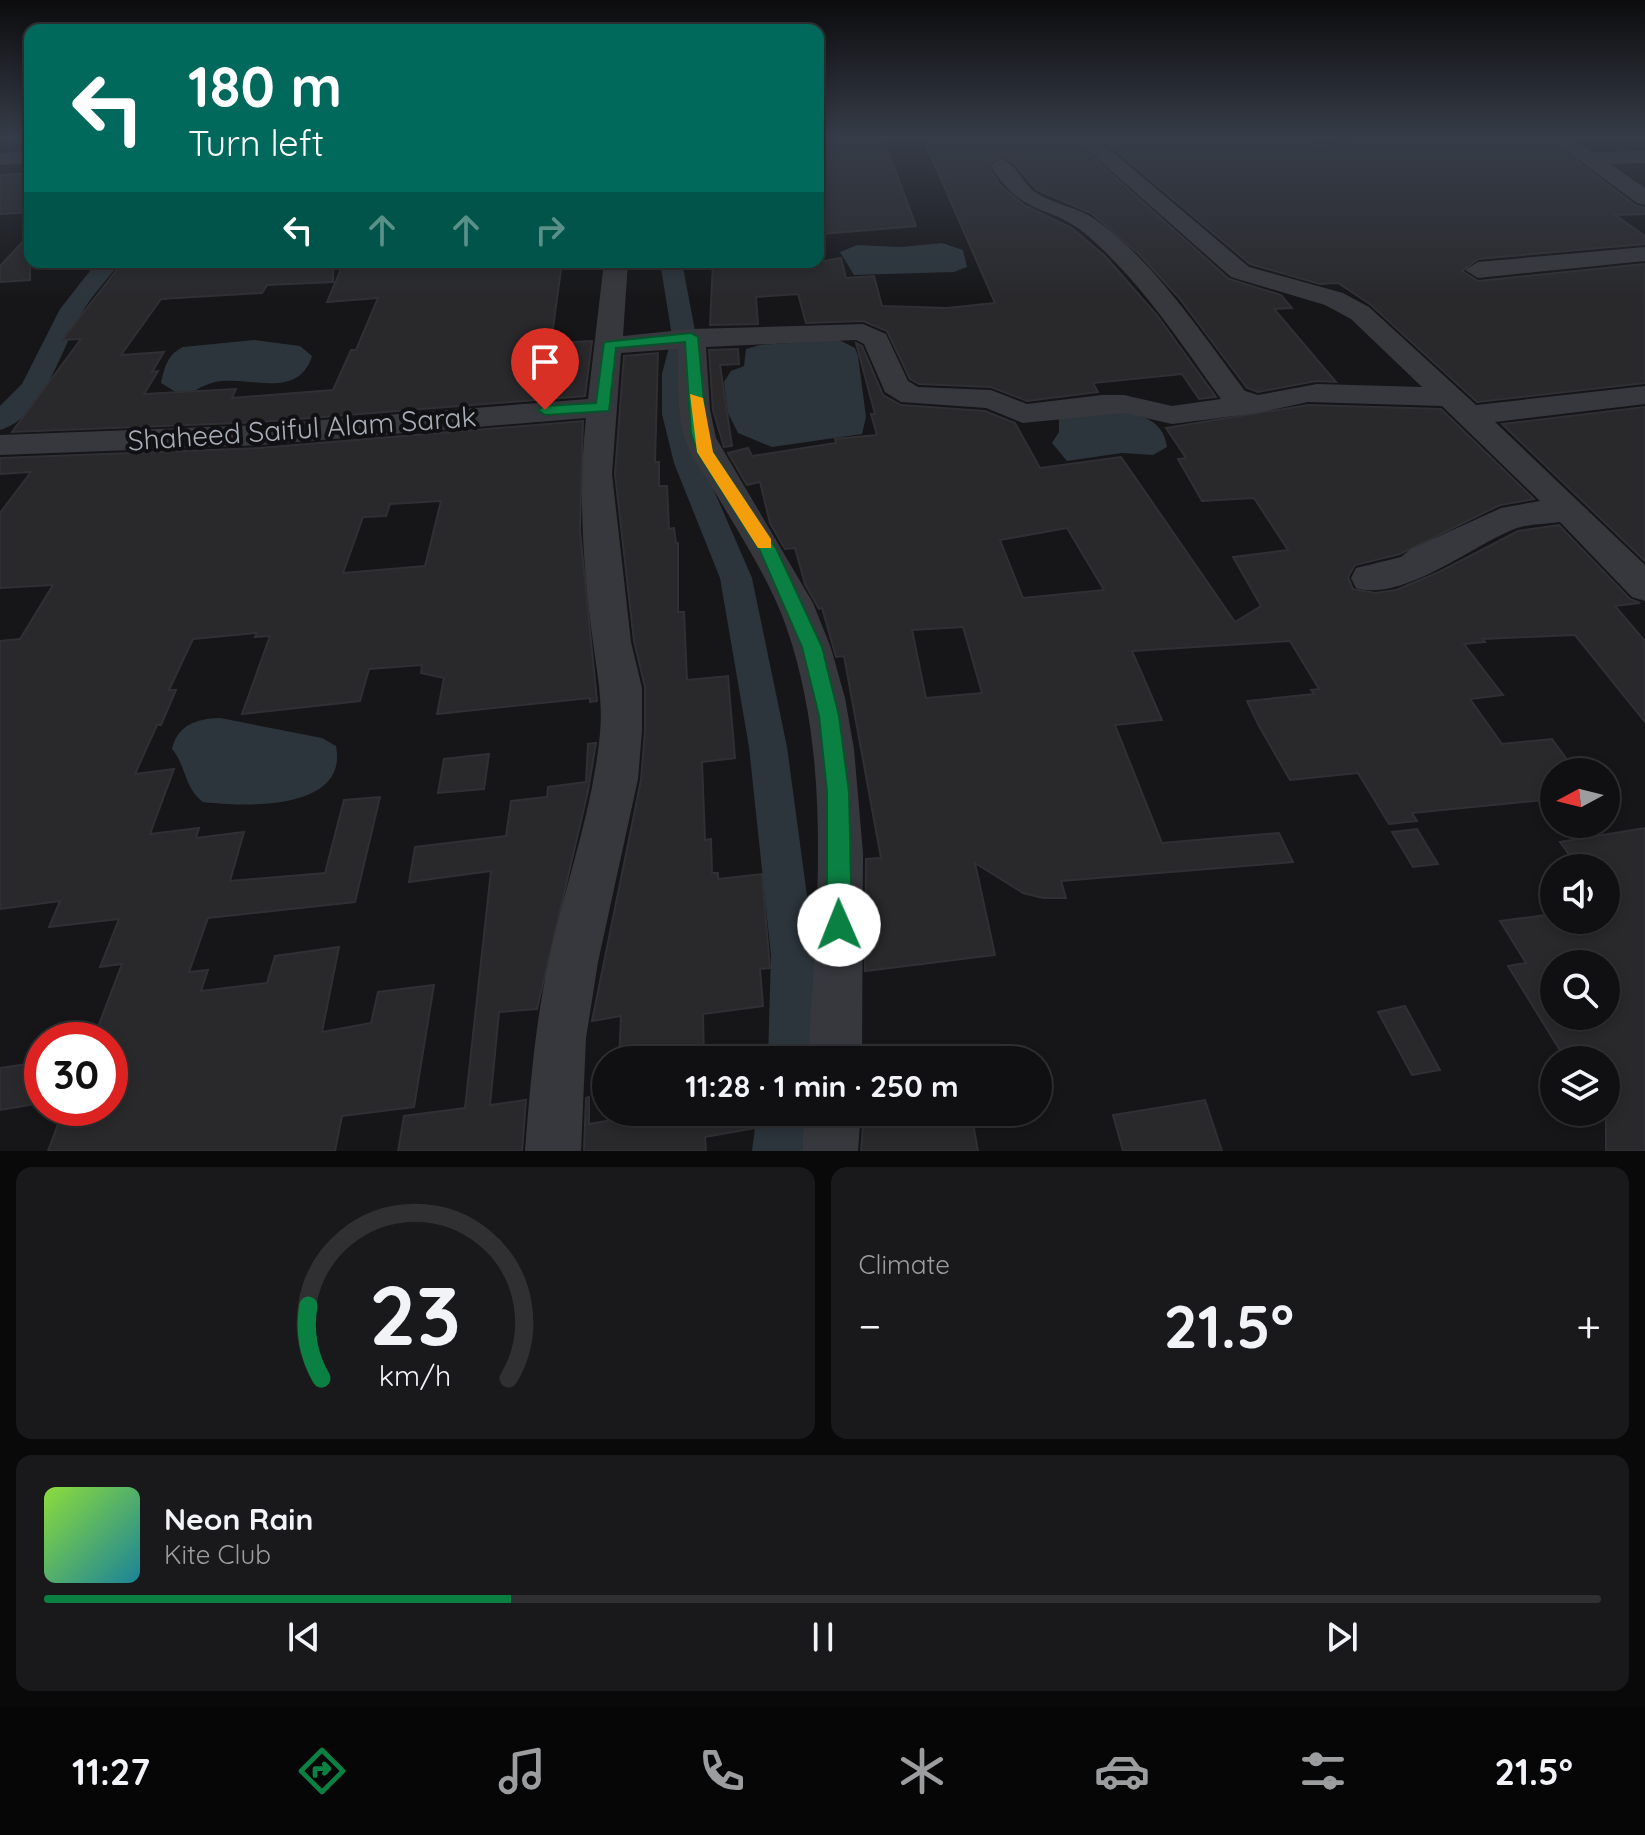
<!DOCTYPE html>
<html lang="en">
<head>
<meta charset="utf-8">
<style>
	body { margin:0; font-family:Quicksand,sans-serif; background:#19191b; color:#f1f3f6; height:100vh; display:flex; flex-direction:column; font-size:30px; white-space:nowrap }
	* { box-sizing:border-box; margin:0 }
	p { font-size:26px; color:#9c9d9f }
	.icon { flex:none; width:44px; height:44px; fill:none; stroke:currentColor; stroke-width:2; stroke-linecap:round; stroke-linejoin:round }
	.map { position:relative; height:1151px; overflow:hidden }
	.details { display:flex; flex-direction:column; gap:16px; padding:16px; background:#09090a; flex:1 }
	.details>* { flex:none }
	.hud { position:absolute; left:24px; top:24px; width:800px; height:244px; border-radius:16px; box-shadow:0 4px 12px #0003,0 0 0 2px #303032; background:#00695c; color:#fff; overflow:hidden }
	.needle { width:52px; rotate:263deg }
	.fabs { position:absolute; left:1540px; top:758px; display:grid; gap:16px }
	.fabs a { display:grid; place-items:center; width:80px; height:80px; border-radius:50%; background:#101012; box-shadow:0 4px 12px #0003,0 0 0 2px #303032; font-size:40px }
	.speed { position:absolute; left:24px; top:1022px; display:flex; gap:16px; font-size:40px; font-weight:700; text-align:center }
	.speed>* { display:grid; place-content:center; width:104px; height:104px; border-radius:50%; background:#101012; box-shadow:0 4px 12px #0003,0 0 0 2px #303032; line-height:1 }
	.speed .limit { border:12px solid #d22; background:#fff; color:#111 }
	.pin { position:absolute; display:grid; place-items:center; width:68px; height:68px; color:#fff; margin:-82px -34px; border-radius:50% 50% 50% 0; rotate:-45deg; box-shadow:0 0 8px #0007 }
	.pin .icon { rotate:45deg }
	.me { position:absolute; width:88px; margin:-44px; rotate:359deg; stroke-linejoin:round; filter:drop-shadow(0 0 6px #0008) }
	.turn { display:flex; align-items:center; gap:28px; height:168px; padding:0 32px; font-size:36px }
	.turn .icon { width:104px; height:104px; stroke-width:2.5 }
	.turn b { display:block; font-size:56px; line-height:68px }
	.lanes { display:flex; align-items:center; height:76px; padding:0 32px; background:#0003; justify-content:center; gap:40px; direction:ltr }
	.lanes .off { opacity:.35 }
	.big { font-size:60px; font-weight:800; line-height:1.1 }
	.details .card { flex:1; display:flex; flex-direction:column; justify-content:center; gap:12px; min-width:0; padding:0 28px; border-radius:16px; background:#19191b }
	.details .dial { align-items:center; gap:0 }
	.dial svg { height:208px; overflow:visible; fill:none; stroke:#303032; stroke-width:7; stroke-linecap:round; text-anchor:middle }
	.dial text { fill:#f1f3f6; stroke:none }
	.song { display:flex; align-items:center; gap:24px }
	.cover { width:96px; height:96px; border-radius:12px; background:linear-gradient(135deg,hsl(90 70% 55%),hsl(190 70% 35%)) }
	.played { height:8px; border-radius:4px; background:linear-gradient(90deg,#0b8043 30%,#303032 30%) }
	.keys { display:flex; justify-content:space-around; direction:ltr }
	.heat { display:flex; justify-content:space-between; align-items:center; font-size:44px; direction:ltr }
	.details .tiles { flex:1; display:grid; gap:16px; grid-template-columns:1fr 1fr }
	.card:last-child { grid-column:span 2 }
	.trip { position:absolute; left:592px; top:1046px; width:460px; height:80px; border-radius:40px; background:#101012; box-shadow:0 4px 12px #0003,0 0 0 2px #303032; font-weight:800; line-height:80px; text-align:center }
	.dock { display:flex; height:128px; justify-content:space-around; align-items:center; background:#060607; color:#9c9d9f }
	.dock .icon { width:56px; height:56px }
	.dock .active { color:#0b8043 }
	.dock b { font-size:36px; color:#f1f3f6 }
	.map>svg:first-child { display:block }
	.water { fill:#2c353c }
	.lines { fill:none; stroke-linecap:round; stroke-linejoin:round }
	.canal { fill:#2c353c; fill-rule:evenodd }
	.building { fill:#29292c; stroke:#303034; stroke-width:2; fill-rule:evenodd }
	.minor { fill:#37383d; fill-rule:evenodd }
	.route { fill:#0b8043; stroke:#07532c; stroke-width:2 }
	.slow { fill:#f59e0b }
	.labels { text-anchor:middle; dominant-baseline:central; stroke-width:8; stroke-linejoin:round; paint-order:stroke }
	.street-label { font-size:28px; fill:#a8adb8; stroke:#111113 }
</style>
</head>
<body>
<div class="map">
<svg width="1645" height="1151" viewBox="0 0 1645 1151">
	<rect width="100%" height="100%" fill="#161618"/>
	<!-- water -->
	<g class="water">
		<path d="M942,243l21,7 4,17 -13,5 -100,3 -14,-23 17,-7 44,2z"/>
		<path d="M254,340l46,6 12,10c-14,45 -64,19 -97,26 -14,3 -21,12 -36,12l-18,-11c4,-17 6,-28 22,-36z"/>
		<path d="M839,340l16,8 3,8 8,61 -4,17 -90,13 -34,-14 -10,-20 -4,-31 7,-11 13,-5 2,-17 14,-4z"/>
		<path d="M1095,410c28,3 68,1 72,37l-14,8 -31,-2 -55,8 -15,-18 7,-11v-15z"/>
		<path d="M220,718l102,20 14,8c13,65 -91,61 -133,56 -19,-14 -17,-37 -31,-53 6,-25 25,-30 48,-31z"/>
	</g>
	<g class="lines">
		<!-- canal -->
		<g class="canal">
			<path d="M97,262h23c-12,17 -27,32 -37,49 -21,35 -39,107 -83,119v-24l22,-22 38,-75z"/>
			<path d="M660,262h22l14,74 -8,38v40l14,49 50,115 35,169 28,208 1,105h-48l3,-105 -22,-208 -29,-169 -46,-115 -12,-49v-40l10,-38z"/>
			<path d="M757,1112h50l-5,39h-50z"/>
		</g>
	</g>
	<!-- building -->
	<g class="building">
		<path d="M818,138h65l33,88 -94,8 -4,-17z"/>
		<path d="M923,138h148l158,141 52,16 11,13 -18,1 62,73 -20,-1 -58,11 -11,-4 -68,-90 -39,-43 -49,-42 -54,-23 -24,-28 -11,-6 -15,8 13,21 24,20 48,23 33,28 52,59 59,82 -17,2 -17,-25 -89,9 5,9 -71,9 -36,-14 -72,-3 -9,-5 -23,-48 -24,-10 -57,2 -8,-29 -42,3 2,27 -48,1 3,-63h105l23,-4 5,20 28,-2 8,30 65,2 48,-5z"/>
		<path d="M1101,138h185l21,2 6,5 66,-5 -2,-2h169l89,67 10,3v6l-30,1 30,21v8l-167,15 -16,12 16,10 167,-17v119l-168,19 -106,-97 -33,-22 -18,1 -70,-20z"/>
		<path d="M30,173v39l-30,2v-39z"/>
		<path d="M30,234v46l-30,2v-16z"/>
		<path d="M123,262h210v20l-66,3 -5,8 -101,6 -40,56 43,-3 -12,20 6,-1 -14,23 92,-5 -4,9 101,-8 18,-40h5l22,-52 -51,4 17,-40h218l-11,81 41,-2 -7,55 -325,26 -248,10 69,-93 -19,1z"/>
		<path d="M856,343l6,3 21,49 18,10 84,6 30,12 25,45 81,-11 114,165 26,-16 -28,-49 55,-7 -34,-52 -52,3 -24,-42 8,-1 -20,-30 142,-23 133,4 93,90 -34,6 -100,49 -45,11 -7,12 5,12 22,4 21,-3 43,-18 79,-41 41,-6 71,74 10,4 -25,3 30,35v81l-70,-87 -93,4 3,3 -21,2 39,51 -33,4 32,45 50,-5 24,33h-22v27l-142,14 5,8 -28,3 -31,-51 -68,7 -31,-54 -12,-25 67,-7 -3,-4 8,-1 -29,-48 -158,10 30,69 -47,5 47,118 117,-10 14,29 -232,19 5,17h-23l-20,-5 -48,-30 20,92 -130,16 1,-112 15,-1 -37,-202 -8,1 -14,-49 -3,1 -14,-25 -10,-36 -10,1 -15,-26 -10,-41 -13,3 -19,-32 20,-5 4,8 84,-13 -1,-4 42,-4 -6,-21h4zM1067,528l37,62 -81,8 -23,-58zM963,627l19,66 -56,5 -14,-68z"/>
		<path d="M738,349l1,15 -19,1 12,81 -8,1 -11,-37 -4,-60z"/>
		<path d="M658,353l-3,109h4v24h8l2,43 5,-1 2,15h2v69h6l3,68 41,-4 7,82 -33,4 3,78 6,-1 1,34h6v6l44,-5 8,94 -10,1 3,37 -60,8 1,46h-85l2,-44 -29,5 49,-241 4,-49v-44l-11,-46 -19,-167 9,-118z"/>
		<path d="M1645,407v154l-143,-137z"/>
		<path d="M583,421l-3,109 17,171 -7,1v-4l-153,16 7,-36 -23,-5 1,-8 -53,4 -9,32 -118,13 28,-78 -15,1 2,-4 -64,6 -24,51h7l-15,35h-4l-22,49 39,-5 -24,65 49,-6 -3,10 48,-6 -14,49 95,-8 19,-73 36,-3 -25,105 -147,16 -19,54 19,-2 -7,21 66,-8 8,-27 64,-9 -17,85 49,-9 7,-31 56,-7 -20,122 -72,9 -7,35h-287l16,-43h46v-68h-17l29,-76 -22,3 19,-48 -70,8 11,-26 -60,8v-268l20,-2 33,-54 -53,3v-75l31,-41 -31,2v-16l260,-10zM441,501l-16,65 -82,7 20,-56 23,-1 4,-12z"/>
		<path d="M596,743l-8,48 -51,218 -38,3 -9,93 36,-5 -4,51h-124l6,-35 61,-8 26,-237 -82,11 6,-35 91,-11 5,-35 36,-4 1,-10 38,-5 2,-38z"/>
		<path d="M489,754l-5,35 -46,4 6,-34z"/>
		<path d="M1645,828v323h-39v-91h-40l-58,-94 18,-3 -26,-42 54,-7v6h52v-52h-27l-19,-26zM1554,964h52v52h-52z"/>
		<path d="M1417,829l21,35 -25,3 -21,-35z"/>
		<path d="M1405,1006l35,64 -28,5 -34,-63z"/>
		<path d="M42,1062v41l-42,7v-42z"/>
		<path d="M589,1097v27l68,-12h115l1,13 -68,12 1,14h-122l2,-53z"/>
		<path d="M1205,1100l17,51h-99l-10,-36z"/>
		<path d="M864,1112h107l7,39h-117z"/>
	</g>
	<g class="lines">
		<!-- minor -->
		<g class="minor">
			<path d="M1074,138h22l153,129 94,26 26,14 107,98 169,-19v18l-150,18 150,143v36l-13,-4 -72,-75c-14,2 -30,2 -43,6 -45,17 -113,74 -161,60l-5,-10 5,-10 45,-11 10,-8 90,-41 39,-7 -98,-95 -134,-4 -50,11 -86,11 -48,-11 -101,10 -37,-15 -85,-6 -16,-10 -21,-48 -8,-4 -150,7 4,63 6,28 97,165 18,45 14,50 9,51 9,104 -1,207h-54c8,-143 26,-296 -22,-434 -18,-50 -48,-94 -74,-139 -10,-16 -22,-30 -27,-48 -9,-28 -6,-60 -7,-90l-57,4 -9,121 19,168 11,46v43l-4,48 -40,183 -12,76 -5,113h-56c5,-63 10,-125 23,-187 16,-77 45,-153 52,-231 3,-33 -3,-59 -7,-91 -10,-73 -15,-151 -7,-224l-326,27 -260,10v-20l260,-10 328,-26 16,-137h24l-5,74 68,-7 172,-5 23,10 22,47 10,6 73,3 36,14 75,-9h22l48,11 49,-7c-40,-56 -81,-118 -133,-163 -40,-34 -63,-16 -98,-71l11,-6c14,3 21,24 34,33 19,13 43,15 61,28 60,43 105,113 149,171l13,4 59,-11 105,3 -71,-68 -26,-14 -94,-28z"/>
			<path d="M1549,138h24l19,14 53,-1v12l-35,1 35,24v17l-8,-2z"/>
			<path d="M30,151v12l-30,2v-12z"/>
			<path d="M1645,247v14l-167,17 -13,-8 13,-8z"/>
			<path d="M805,1112h56l-3,39h-56z"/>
		</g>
	</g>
	<!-- sky -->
	<linearGradient id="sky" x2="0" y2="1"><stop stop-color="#0c0c0d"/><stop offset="0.46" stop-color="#363c48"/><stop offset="1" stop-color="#363c48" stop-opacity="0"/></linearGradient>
	<rect width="1645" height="299" fill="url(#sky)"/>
	<!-- route -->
	<path class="route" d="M691,333l7,4 9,96 6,19 64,98 45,97 17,69 10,76 3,133 -4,8 -9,4 -8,-4 -4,-8v-133l-8,-76 -17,-69 -42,-96 -63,-99 -6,-19 -6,-91 -69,6 -7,63 -64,4 -7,-5 7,-4 51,-3 8,-61z"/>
	<!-- slow -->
	<path class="slow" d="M690,394l13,4 10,54 58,87v9h-13l-61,-96z"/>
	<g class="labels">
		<!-- street labels -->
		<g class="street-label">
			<text transform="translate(302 428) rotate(-4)">Shaheed Saiful Alam Sarak</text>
		</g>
	</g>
</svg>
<div class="fabs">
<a><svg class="needle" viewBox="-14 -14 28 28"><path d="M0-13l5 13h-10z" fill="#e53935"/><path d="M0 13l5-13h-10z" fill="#9c9d9f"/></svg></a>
<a><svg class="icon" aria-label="sound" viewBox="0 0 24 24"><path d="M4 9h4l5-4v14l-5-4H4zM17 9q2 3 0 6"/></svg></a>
<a><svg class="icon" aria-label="search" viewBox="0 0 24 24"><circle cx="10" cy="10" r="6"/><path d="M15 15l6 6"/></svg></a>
<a><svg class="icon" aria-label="layers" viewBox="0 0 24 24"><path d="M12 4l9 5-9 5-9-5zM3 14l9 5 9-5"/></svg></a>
</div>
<div class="speed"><div class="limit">30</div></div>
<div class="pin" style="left:545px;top:410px;background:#d93025"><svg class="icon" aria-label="arrive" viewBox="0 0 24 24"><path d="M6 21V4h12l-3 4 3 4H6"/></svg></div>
<svg class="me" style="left:839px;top:925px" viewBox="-20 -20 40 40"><circle r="19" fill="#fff"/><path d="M0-13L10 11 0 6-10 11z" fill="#0b8043"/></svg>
<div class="trip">11:28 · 1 min · 250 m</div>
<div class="hud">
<div class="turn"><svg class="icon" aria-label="left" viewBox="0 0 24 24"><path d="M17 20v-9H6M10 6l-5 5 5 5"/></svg><div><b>180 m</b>Turn left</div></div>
<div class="lanes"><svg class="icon" aria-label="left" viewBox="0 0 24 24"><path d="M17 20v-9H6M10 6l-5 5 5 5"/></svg><svg class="icon off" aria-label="ahead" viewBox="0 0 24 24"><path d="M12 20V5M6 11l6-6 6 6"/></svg><svg class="icon off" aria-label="ahead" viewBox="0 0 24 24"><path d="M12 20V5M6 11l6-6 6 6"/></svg><svg class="icon off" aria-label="right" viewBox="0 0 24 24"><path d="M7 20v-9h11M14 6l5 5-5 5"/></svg></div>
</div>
</div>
<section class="details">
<div class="tiles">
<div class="card dial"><svg viewBox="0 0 100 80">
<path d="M14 69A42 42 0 1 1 86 69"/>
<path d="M14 69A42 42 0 0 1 9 41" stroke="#0b8043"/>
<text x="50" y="56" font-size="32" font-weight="700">23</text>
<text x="50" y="72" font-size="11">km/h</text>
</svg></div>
<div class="card"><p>Climate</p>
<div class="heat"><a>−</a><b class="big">21.5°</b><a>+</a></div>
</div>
<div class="card">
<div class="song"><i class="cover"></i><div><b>Neon Rain</b><p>Kite Club</p></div></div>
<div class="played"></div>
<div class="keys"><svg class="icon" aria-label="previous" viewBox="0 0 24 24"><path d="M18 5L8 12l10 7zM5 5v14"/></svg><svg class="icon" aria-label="pause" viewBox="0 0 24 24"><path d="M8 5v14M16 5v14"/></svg><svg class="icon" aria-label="next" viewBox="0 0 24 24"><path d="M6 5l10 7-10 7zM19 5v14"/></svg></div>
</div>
</div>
</section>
<nav class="dock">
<b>11:27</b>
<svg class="icon active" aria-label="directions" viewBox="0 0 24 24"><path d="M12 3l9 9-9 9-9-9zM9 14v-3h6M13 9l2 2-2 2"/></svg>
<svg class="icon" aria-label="music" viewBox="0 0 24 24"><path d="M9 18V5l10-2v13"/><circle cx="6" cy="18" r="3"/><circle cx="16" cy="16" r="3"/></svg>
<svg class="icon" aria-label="phone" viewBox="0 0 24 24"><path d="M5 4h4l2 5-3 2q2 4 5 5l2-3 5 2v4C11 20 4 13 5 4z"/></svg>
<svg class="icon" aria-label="climate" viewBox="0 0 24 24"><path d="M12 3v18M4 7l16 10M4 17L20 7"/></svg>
<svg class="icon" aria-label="car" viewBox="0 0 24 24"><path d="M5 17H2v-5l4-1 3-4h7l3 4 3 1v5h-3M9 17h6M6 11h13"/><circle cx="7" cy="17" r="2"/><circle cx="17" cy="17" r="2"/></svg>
<svg class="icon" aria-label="filters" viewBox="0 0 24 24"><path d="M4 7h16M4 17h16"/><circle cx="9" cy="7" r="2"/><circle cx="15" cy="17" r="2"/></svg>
<b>21.5°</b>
</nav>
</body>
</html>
